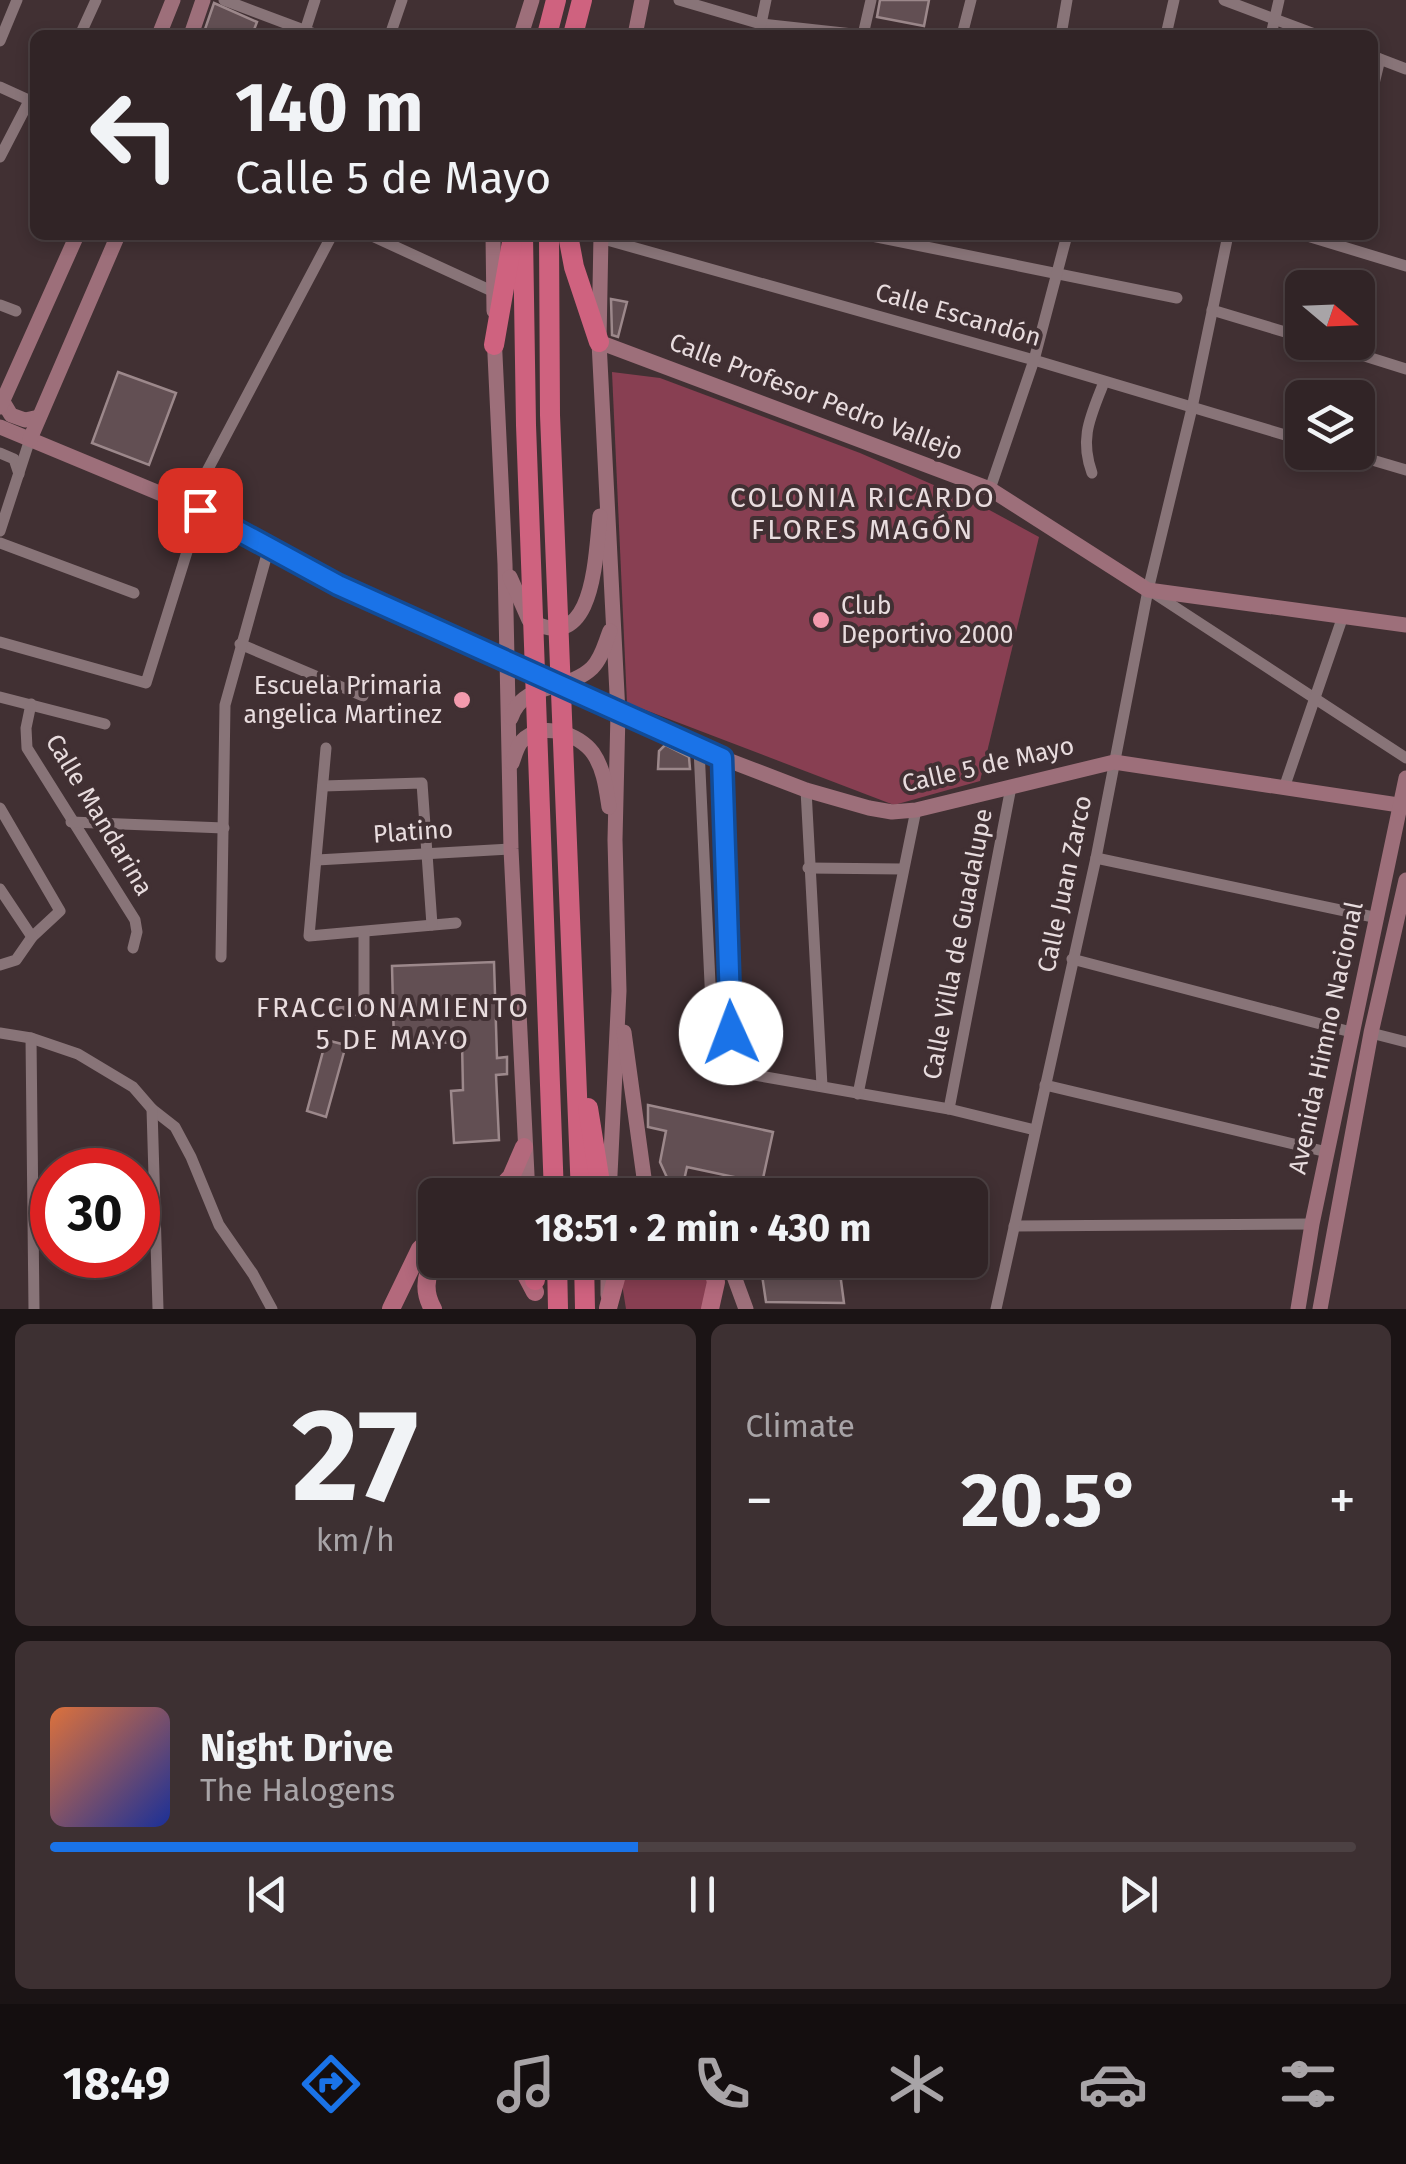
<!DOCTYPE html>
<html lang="en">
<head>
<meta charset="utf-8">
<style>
	body { margin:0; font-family:"Fira Sans",sans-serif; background:#3d3032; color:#f1f3f6; height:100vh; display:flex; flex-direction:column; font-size:38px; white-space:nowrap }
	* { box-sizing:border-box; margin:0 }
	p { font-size:32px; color:#a8a4a7 }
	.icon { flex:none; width:55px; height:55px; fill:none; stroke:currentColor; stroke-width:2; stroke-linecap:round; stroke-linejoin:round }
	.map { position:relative; height:1309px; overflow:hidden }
	.side { display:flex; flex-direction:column; gap:15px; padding:15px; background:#1b1415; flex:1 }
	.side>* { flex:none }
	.guide { position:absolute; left:30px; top:30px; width:1348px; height:210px; border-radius:15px; box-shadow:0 5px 15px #0003,0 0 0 2px #4c4143; background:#312426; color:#f1f3f6; overflow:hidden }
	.needle { width:65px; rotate:109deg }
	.controls { position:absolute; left:1285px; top:270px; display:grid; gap:20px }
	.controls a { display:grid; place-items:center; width:90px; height:90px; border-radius:15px; background:#312426; box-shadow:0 5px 15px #0003,0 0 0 2px #4c4143; font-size:50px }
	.speed { position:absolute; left:30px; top:1148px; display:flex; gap:20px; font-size:50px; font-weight:700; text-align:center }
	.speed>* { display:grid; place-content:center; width:130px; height:130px; border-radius:50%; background:#312426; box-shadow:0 5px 15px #0003,0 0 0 2px #4c4143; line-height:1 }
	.speed .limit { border:15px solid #d22; background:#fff; color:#111 }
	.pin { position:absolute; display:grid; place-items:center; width:85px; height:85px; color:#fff; margin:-42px; border-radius:20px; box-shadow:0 5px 15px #0006 }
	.me { position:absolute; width:110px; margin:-55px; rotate:358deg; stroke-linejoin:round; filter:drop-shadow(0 0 8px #0008) }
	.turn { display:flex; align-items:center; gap:35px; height:210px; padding:0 40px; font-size:45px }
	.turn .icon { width:130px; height:130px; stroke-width:2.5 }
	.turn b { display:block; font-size:70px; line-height:85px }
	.big { font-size:75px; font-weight:700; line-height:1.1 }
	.side .tile { flex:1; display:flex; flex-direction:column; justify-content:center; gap:15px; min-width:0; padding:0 35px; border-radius:15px; background:#3d3032 }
	.side .dial { align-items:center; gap:0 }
	.dial b { font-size:130px; line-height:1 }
	.song { display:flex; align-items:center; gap:30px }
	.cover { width:120px; height:120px; border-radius:15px; background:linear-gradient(135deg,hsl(20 70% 55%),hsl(230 70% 35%)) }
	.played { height:10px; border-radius:5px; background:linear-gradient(90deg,#1a73e8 45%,#4c4143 45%) }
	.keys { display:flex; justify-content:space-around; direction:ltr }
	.heat { display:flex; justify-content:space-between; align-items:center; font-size:55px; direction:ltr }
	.side .tiles { flex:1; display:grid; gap:15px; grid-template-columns:1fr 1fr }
	.tile:last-child { grid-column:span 2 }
	.trip { position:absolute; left:418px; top:1178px; width:570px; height:100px; border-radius:15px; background:#312426; box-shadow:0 5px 15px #0003,0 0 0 2px #4c4143; font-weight:700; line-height:100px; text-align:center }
	.dock { display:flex; height:160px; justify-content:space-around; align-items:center; background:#140e0f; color:#a8a4a7 }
	.dock .icon { width:70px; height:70px }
	.dock .active { color:#1a73e8 }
	.dock b { font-size:45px; color:#f1f3f6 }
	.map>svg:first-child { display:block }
	.green { fill:#883f52 }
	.building { fill:#624f53; stroke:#9c888b; stroke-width:2.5 }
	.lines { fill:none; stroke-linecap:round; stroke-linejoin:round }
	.street { stroke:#887478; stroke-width:11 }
	.secondary { stroke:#9d6f7a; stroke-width:15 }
	.primary { stroke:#b3697c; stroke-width:18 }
	.highway { stroke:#cf627f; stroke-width:20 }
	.route-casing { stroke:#114b97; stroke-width:25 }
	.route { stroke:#1a73e8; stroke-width:18 }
	.poi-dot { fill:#f29aad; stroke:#413033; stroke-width:4 }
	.labels { text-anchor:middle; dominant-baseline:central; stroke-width:8; stroke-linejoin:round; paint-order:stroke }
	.street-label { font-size:25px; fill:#e8dcde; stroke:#413033 }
	.poi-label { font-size:25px; fill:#e8dcde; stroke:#413033; text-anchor:start }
	.neighbourhood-label { font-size:28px; letter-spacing:2.5px; fill:#e8dcde; stroke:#413033 }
</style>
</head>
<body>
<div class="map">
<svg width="1406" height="1309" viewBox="0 0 1406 1309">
	<rect width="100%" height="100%" fill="#413033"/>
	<!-- green -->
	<g class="green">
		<path d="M612,372l48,6 200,75 122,53 57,31 -59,244 -86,24 -267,-102z"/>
		<path d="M631,1260h72l6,9 -5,40h-78l-4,-25z"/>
	</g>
	<!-- building -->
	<g class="building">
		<path d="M880,0h49l-5,26 -47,-9z"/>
		<path d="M214,3l43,19 -5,13 -48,-3z"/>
		<path d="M611,299l16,3 -9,35 -6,-2z"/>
		<path d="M118,372l58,21 -27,72 -57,-22z"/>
		<path d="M665,745l24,12 1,12h-32l1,-18z"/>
		<path d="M494,962l3,96 10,-1v17l-11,1 3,65 -45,3 -3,-52 12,-1 -1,-48 -68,3 -2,-79z"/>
		<path d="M326,1040l20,5 -20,72 -19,-6z"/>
		<path d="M648,1105l125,27 -11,51 -75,-16 -4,18 -14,-3 -9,-20 6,-31 -18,-4z"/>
		<path d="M840,1273l4,30 -78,-1 -4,-27z"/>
	</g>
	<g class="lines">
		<!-- street -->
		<g class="street">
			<path d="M224,0l93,35"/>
			<path d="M679,0l82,24 101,11"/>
			<path d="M1224,0l93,35"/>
			<path d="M761,24l5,-24"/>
			<path d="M305,31l10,-31"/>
			<path d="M80,35l16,-35"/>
			<path d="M390,35l12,-35"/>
			<path d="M863,35l8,-35"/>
			<path d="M962,35l9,-35"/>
			<path d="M1061,35l6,-35"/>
			<path d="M1166,35l8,-35"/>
			<path d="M1271,35l8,-35"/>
			<path d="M0,41l17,-41"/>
			<path d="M1372,56l34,13"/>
			<path d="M0,87l33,15"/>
			<path d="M1372,92l8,-33"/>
			<path d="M0,157l29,-56"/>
			<path d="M370,235l124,57"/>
			<path d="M867,235l310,63"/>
			<path d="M1304,235l102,31"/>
			<path d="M600,238l434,122 268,80"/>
			<path d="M0,305l16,6"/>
			<path d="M1212,310l90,27"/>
			<path d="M1320,342l86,27"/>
			<path d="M1345,452l61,18"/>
			<path d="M0,453l14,6 5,15"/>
			<path d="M1092,473c-13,-36 -1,-57 12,-91"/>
			<path d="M990,489l44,-129 33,-125"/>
			<path d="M189,505l143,-270"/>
			<path d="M0,531l30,-92"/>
			<path d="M0,543l134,50"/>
			<path d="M1152,592l254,166"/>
			<path d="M0,642l146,41 54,-173"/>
			<path d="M240,644l123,52"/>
			<path d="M0,697l105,27"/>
			<path d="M31,704l-5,24 1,20 108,172 2,12 -4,16"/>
			<path d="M326,748l-17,188 147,-13"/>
			<path d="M699,749l15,319 235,41 86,21"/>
			<path d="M722,758l10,314"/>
			<path d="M323,786l99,-3 10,142"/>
			<path d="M1284,788l59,-172"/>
			<path d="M806,790l16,296"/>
			<path d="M0,808l60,103 -28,26 -16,23 -16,5"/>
			<path d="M71,822l153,6"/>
			<path d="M1096,858l282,60"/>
			<path d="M317,860l194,-11"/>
			<path d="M808,868l94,1"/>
			<path d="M0,889l32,48"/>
			<path d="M364,932v79"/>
			<path d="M221,957l4,-252 44,-158"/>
			<path d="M1072,959l279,73"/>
			<path d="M333,1012l49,-3"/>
			<path d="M0,1033l31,5 47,16 55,33 19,22 23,18 16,30 28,68 34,49 19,35"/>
			<path d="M1371,1033l35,9"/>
			<path d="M31,1038l3,271"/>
			<path d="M1045,1085l282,67"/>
			<path d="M858,1094l58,-284"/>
			<path d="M152,1109l6,200"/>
			<path d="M949,1109l62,-322"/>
			<path d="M1014,1226l298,-2"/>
			<path d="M996,1309l100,-451 52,-268 44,-182 36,-173"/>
		</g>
		<!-- secondary -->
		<g class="secondary">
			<path d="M159,35l14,-35"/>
			<path d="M191,35l12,-35"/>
			<path d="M521,35l11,-35"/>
			<path d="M635,35l7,-35"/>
			<path d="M493,235l1,76"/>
			<path d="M601,235l-2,107 19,371 -3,127 4,151 -10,204"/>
			<path d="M494,334l11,230 6,285 17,346"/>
			<path d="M599,342l391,147 158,101 258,35"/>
			<path d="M2,400l9,15 14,5 14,-3"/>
			<path d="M0,407l77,-172"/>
			<path d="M0,427l200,83 139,75 168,74 192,90 107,41 63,18 23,4 24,-2 198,-48 292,44"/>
			<path d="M30,439l88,-204"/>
			<path d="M510,577l19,43c66,38 66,-64 71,-104"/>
			<path d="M511,718c12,-37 56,-26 81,-50 10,-10 13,-25 18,-37"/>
			<path d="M512,763c3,-8 5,-17 10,-22 20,-21 57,-7 71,12 11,16 13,35 16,54"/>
			<path d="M624,1032l21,153 6,10"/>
			<path d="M608,1260v35"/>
			<path d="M728,1260l18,49"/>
			<path d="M1298,1309l14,-85 94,-446"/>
			<path d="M1320,1309l51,-276 35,-153"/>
		</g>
		<!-- primary -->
		<g class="primary">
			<path d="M494,1195l17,-18 13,-30"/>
			<path d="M518,1260l17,32"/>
			<path d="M710,1260l6,22 -6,27"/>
			<path d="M608,1308l13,-48"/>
			<path d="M391,1309l29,-60 15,-14"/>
			<path d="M433,1309c-10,-17 -8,-34 2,-51"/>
		</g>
		<!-- highway -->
		<g class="highway">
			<path d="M547,35l9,-35"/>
			<path d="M573,35l9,-35"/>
			<path d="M523,235l3,190 28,770"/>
			<path d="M549,235l1,180 31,780"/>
			<path d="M568,235l6,32 25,75"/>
			<path d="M494,345l18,-103"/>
			<path d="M588,1108l14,87"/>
			<path d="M557,1260l1,49"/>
			<path d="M584,1260l1,49"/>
			<path d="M535,1280l1,-20"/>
		</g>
	</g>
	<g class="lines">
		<defs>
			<path id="route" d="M200,510l138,75 384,173 9,275"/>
		</defs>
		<!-- route casing -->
		<use href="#route" class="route-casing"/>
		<!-- route -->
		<use href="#route" class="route"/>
	</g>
	<!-- markers -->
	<g class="poi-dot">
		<circle cx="821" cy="620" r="10"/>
		<circle cx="462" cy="700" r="10"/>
	</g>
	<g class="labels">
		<!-- street labels -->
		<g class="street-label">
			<text transform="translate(958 315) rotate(16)">Calle Escandón</text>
			<text transform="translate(816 397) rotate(21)">Calle Profesor Pedro Vallejo</text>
			<text transform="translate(988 765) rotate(-13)">Calle 5 de Mayo</text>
			<text transform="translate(99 815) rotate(59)">Calle Mandarina</text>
			<text transform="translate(413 832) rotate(-4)">Platino</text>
			<text transform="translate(1065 884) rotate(-78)">Calle Juan Zarco</text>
			<text transform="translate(958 944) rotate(-79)">Calle Villa de Guadalupe</text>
			<text transform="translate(1326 1038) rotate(-78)">Avenida Himno Nacional</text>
		</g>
		<!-- poi labels -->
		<g class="poi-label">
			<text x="841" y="606">Club<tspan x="841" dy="29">Deportivo 2000</tspan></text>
			<text x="442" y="686" text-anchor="end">Escuela Primaria<tspan x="442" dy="29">angelica Martinez</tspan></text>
		</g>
		<!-- neighbourhood labels -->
		<g class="neighbourhood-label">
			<text x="863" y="497">COLONIA RICARDO<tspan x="863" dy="32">FLORES MAGÓN</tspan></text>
			<text x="393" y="1007">FRACCIONAMIENTO<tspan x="393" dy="32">5 DE MAYO</tspan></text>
		</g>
	</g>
</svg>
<div class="controls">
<a><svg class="needle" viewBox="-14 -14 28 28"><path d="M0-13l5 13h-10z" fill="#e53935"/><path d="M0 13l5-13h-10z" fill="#a8a4a7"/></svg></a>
<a><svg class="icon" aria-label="layers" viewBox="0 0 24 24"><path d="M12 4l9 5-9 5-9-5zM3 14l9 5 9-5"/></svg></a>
</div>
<div class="speed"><div class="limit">30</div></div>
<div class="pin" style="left:200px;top:510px;background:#d93025"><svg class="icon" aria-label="arrive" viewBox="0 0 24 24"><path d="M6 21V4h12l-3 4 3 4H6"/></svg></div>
<svg class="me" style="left:731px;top:1033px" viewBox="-20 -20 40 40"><circle r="19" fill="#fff"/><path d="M0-13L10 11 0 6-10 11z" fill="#1a73e8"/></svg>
<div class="trip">18:51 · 2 min · 430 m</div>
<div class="guide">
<div class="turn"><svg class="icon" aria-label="left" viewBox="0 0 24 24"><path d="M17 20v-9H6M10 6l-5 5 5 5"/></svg><div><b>140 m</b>Calle 5 de Mayo</div></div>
</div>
</div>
<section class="side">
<div class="tiles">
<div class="tile dial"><b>27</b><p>km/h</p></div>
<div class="tile"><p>Climate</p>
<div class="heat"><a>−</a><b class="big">20.5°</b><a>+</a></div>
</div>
<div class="tile">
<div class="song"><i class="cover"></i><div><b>Night Drive</b><p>The Halogens</p></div></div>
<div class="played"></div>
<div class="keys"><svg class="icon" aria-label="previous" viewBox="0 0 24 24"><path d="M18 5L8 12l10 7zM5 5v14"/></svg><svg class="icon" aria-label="pause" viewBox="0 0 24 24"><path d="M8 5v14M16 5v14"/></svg><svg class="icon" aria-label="next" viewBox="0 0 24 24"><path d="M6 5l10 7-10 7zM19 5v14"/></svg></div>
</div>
</div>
</section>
<nav class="dock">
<b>18:49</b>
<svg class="icon active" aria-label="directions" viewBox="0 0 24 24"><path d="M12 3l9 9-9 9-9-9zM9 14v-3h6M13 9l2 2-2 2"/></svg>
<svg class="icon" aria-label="music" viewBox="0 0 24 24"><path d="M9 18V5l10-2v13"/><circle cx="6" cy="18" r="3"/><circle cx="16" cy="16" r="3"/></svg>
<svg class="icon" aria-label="phone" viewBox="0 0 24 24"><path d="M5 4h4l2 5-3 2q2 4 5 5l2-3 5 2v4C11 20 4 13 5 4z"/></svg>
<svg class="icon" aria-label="climate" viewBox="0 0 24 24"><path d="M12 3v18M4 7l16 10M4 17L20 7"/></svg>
<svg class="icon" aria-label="car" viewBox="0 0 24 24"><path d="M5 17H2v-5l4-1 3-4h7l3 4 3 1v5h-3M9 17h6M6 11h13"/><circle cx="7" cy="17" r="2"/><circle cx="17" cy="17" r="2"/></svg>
<svg class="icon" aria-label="filters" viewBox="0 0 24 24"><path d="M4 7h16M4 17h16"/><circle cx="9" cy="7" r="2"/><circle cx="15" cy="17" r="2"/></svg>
</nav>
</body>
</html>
